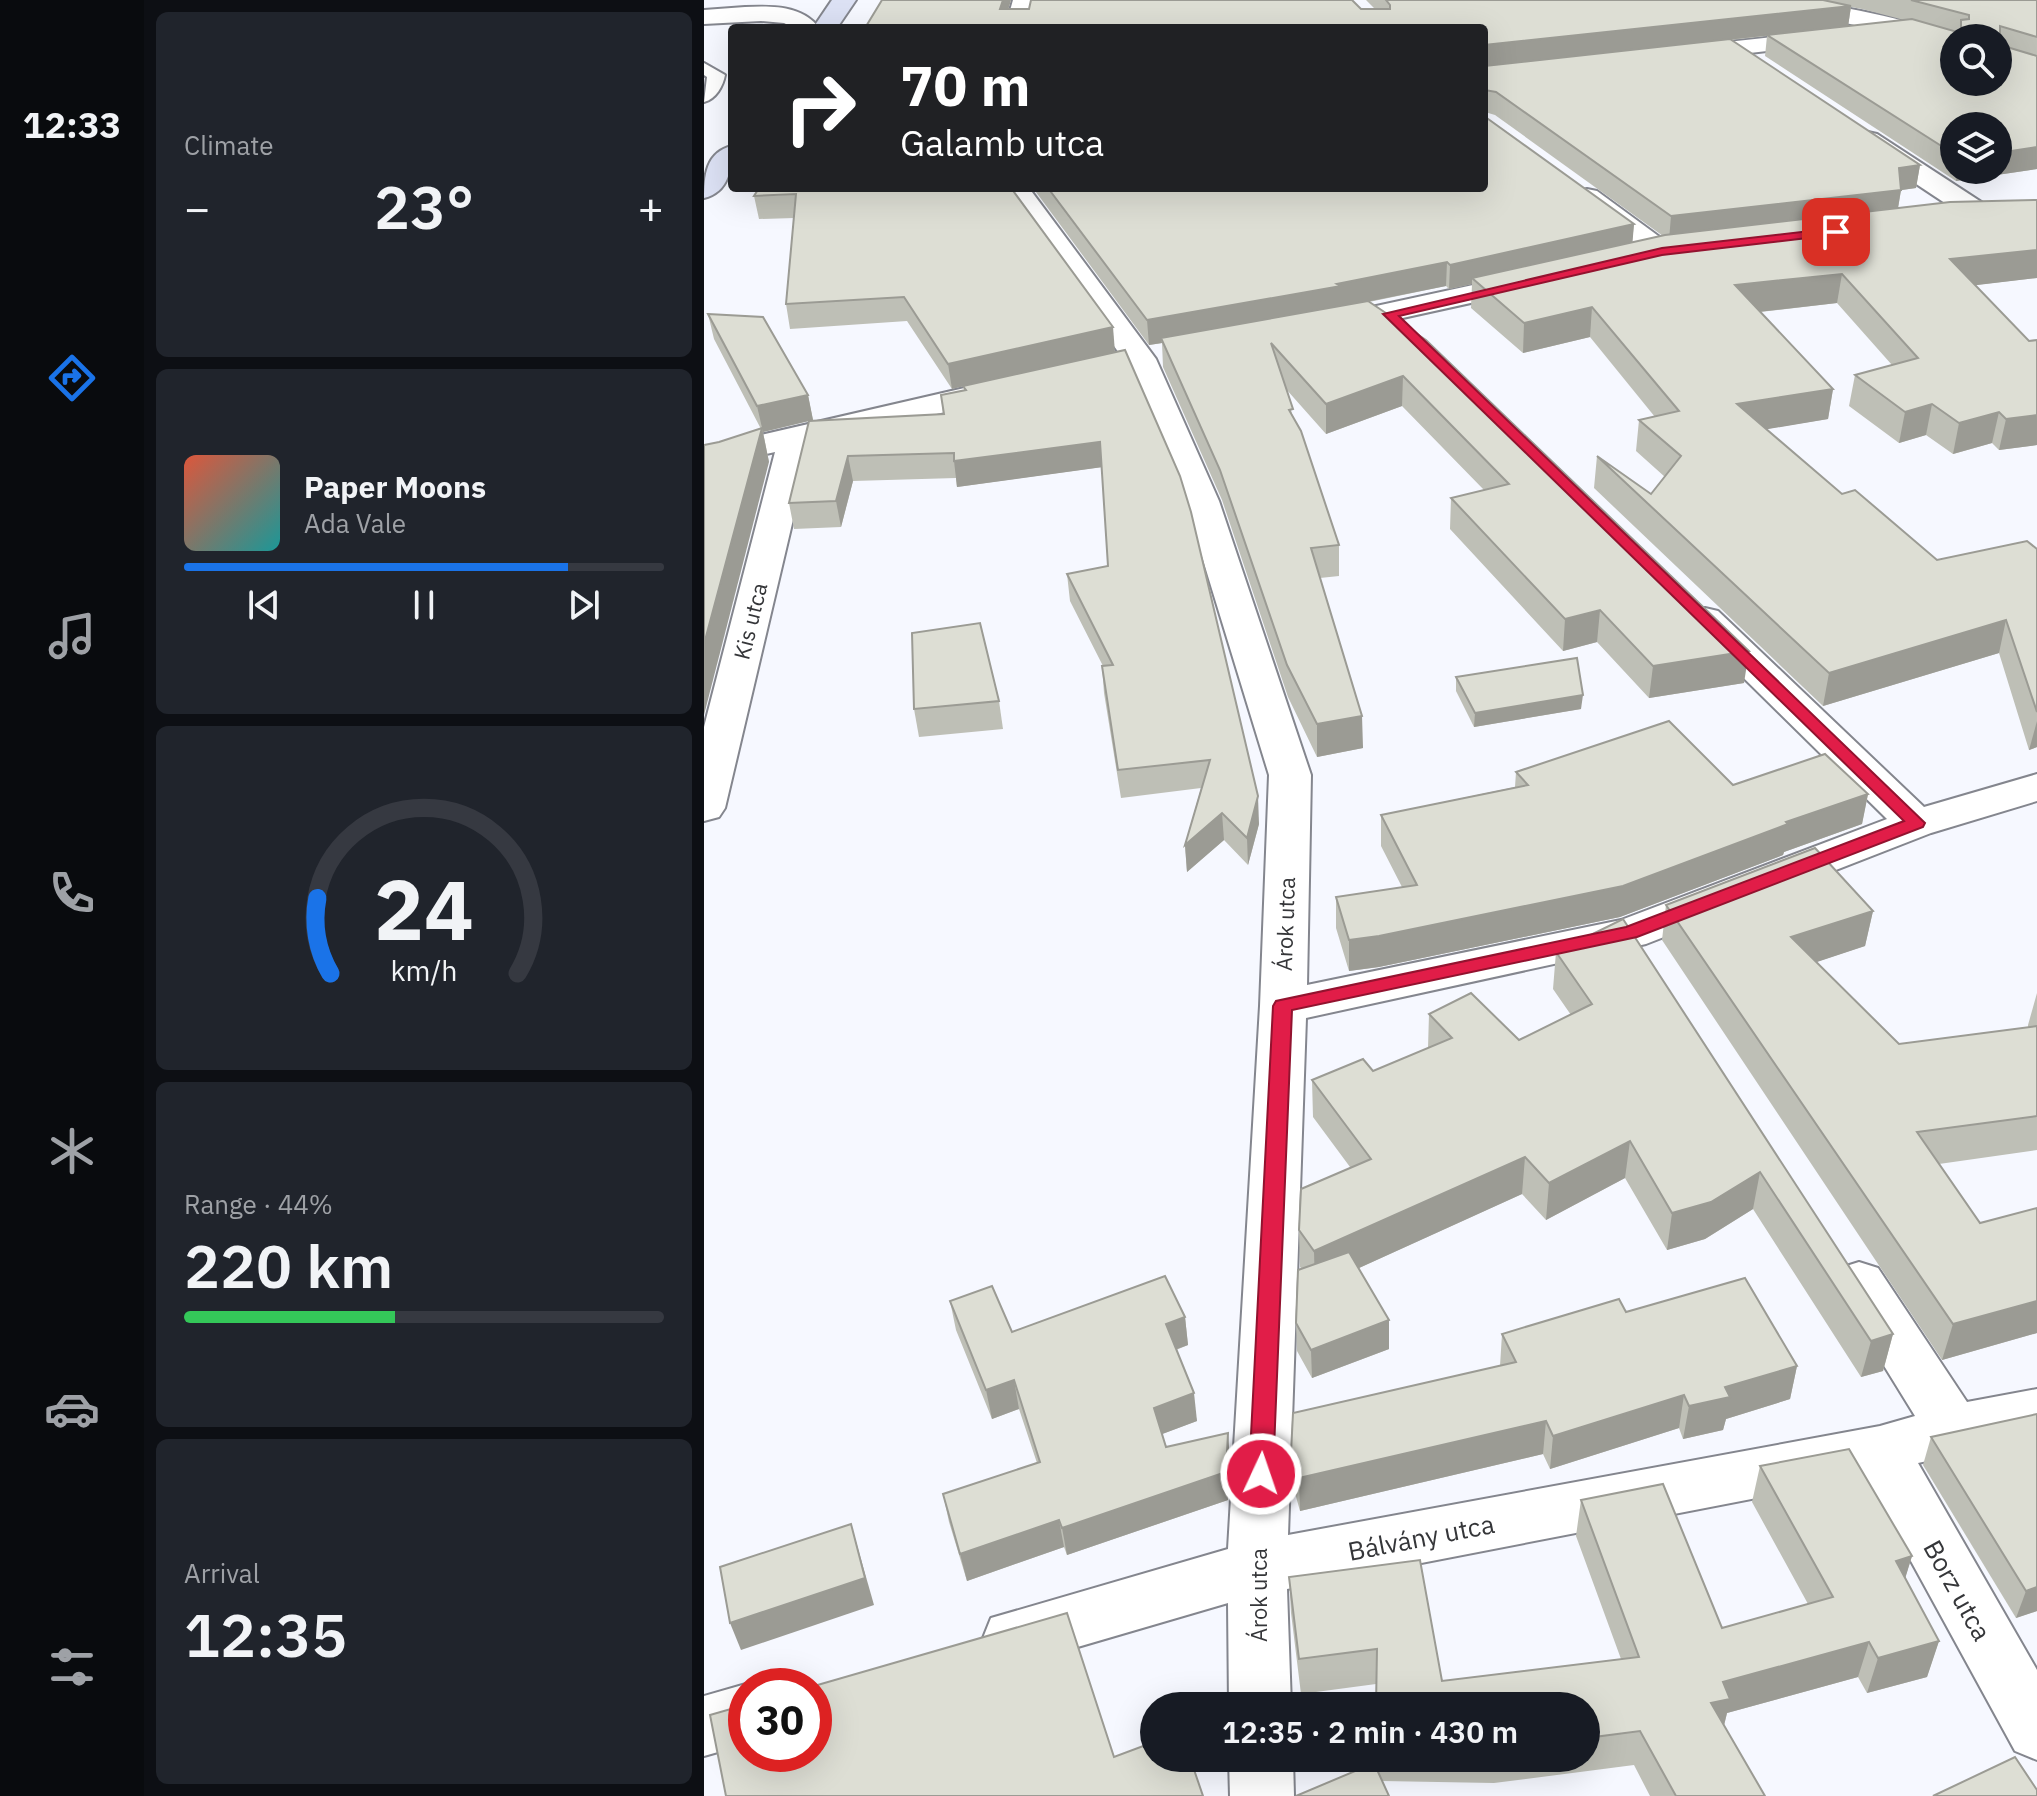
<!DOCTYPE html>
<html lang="en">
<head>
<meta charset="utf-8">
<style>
	body { margin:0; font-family:"IBM Plex Sans",sans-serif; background:#20242c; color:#f1f3f6; height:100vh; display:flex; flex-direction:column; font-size:30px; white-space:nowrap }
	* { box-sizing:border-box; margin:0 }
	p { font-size:26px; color:#9ea1a6 }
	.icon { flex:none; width:44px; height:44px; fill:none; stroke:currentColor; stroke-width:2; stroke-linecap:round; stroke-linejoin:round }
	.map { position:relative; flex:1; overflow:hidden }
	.details { display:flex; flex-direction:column; gap:12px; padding:12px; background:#0d0f14; width:560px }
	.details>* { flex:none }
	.hud { position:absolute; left:24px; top:24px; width:760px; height:168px; border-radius:8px; box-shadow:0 8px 32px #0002; background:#202124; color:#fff; overflow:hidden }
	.tools { position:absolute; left:1236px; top:24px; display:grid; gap:16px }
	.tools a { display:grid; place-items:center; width:72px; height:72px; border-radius:50%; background:#171b24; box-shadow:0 8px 32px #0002; font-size:40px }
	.speed { position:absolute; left:24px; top:1668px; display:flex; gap:16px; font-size:40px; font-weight:700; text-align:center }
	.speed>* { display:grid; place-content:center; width:104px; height:104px; border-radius:50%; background:#171b24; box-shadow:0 8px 32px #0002; line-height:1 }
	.speed .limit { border:12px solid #d22; background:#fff; color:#111 }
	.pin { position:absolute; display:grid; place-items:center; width:68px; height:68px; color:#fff; margin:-34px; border-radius:16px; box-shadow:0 4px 12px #0006 }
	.me { position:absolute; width:88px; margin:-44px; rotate:3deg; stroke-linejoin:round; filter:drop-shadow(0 0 6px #0008) }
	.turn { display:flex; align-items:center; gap:28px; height:168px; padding:0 40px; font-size:36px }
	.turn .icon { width:104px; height:104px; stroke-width:2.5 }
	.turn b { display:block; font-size:56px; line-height:68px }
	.big { font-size:60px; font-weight:600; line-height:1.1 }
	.details .tile { flex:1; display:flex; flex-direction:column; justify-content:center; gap:12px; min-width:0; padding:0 28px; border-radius:12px; background:#20242c }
	.details .dial { align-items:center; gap:0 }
	.dial svg { height:208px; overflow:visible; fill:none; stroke:#363941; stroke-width:7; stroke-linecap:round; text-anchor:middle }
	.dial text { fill:#f1f3f6; stroke:none }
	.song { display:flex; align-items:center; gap:24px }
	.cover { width:96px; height:96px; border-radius:12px; background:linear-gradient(135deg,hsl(10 70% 55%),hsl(180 70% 35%)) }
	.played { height:8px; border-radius:4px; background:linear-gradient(90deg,#1a73e8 80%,#363941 80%) }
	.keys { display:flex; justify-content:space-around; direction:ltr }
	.heat { display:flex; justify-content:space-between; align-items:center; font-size:44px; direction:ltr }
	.charge { height:12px; border-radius:6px; background:linear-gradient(90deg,#34c759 44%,#363941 0) }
	.trip { position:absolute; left:436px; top:1692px; width:460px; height:80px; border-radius:40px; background:#171b24; box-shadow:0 8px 32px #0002; font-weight:600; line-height:80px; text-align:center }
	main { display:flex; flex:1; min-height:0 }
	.tab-bar { display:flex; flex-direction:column; width:144px; justify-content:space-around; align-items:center; background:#090b0e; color:#9ea1a6 }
	.tab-bar .icon { width:56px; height:56px }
	.tab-bar .current { color:#1a73e8 }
	.tab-bar b { font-size:36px; color:#f1f3f6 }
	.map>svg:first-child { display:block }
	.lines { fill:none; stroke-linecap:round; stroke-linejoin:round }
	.lane-casing { stroke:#84868e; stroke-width:4 }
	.street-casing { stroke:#84868e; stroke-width:4 }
	.secondary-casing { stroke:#84868e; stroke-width:4 }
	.lane { fill:#fff; fill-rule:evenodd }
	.street { fill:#fff; fill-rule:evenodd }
	.secondary { fill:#dce1f4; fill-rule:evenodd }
	.wall { fill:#bebfb6; fill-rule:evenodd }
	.shaded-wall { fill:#9b9b94 }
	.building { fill:#ddded4; stroke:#9b9b94; stroke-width:2; fill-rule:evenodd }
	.route { fill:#e11d48; stroke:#92132f; stroke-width:2 }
	.labels { text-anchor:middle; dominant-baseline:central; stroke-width:6; stroke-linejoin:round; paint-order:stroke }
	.street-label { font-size:22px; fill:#353639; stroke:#fff }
	.near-street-label { font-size:26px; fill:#353639; stroke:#fff }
</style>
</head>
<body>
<main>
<nav class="tab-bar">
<b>12:33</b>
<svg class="icon current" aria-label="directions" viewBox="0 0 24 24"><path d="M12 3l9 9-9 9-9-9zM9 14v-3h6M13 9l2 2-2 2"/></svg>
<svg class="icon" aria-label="music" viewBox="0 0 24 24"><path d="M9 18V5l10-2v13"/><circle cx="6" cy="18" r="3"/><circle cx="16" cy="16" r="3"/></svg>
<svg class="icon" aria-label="phone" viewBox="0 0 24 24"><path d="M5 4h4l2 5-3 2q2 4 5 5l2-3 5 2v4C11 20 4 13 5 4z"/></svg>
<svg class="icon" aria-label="climate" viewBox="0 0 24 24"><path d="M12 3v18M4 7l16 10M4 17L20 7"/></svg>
<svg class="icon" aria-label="car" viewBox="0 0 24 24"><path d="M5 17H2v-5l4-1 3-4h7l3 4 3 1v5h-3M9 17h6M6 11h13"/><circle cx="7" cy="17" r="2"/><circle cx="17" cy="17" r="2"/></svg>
<svg class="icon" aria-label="filters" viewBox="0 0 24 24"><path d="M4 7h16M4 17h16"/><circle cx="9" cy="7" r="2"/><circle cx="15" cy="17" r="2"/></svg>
</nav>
<section class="details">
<div class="tile"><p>Climate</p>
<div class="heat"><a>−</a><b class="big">23°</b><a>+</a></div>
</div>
<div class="tile">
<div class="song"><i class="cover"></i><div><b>Paper Moons</b><p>Ada Vale</p></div></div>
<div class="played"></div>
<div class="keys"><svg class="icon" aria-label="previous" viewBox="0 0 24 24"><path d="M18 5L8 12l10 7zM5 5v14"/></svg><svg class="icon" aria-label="pause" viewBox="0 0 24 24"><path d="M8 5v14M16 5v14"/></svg><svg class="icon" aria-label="next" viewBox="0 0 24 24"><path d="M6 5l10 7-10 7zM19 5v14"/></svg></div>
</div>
<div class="tile dial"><svg viewBox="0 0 100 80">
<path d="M14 69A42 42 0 1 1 86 69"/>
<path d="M14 69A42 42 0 0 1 9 40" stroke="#1a73e8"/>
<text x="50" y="56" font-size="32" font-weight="700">24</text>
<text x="50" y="72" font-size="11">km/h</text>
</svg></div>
<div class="tile"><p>Range · 44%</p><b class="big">220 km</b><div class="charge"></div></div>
<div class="tile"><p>Arrival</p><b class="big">12:35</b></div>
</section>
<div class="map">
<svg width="1333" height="1796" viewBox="0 0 1333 1796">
	<rect width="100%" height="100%" fill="#f6f8ff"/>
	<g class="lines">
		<defs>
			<path id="lane" d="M0,63l21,12c-2,11 -9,24 -21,27l3,-25 -3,-2z"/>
			<g id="street">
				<path d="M309,0h24l-8,28h-24z"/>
				<path d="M1055,0c69,0 138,17 204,38h-9v12l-49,-14 -142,-31z"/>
				<path d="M41,7c26,-1 57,-2 74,21h-25l-10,-5 -23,-2 -57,3v-14z"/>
				<path d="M1123,31l9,2 3,5 -3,5 -155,18 -9,-2 -3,-5 3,-5 9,-2z"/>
				<path d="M1164,132l9,2 115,75 4,6 -4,6 -10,2 -10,-2 -113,-75 -4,-6 4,-6z"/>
				<path d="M297,188h28l127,171 63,142 92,274 -4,210 314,-65 266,-101 -195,-192 -6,-8 6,-8 13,-3 13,3 206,196 113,-33v27l-106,32 -285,111 -340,74 -18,517 592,-109 35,-10 -82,-133 7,-15 19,-6 19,6 89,134 70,-13v48l-119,26 119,207v90l-22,-9 -150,-274 -578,112 4,117h-62l-1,-103 -215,63 -22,-8 -8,-20 8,-20 237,-69 32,-543 9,-231 -84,-274 -61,-141z"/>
				<path d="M883,189l10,2 75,55 5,6 -5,6 -10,3 -10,-3 -75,-55 -4,-6 4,-6z"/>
				<path d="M824,273l11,3 4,6 -4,6 -209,46 -11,-2 -4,-7 4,-7 11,-2z"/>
				<path d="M295,380l11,3 5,7 -5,7 -199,46 -86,365 -6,9 -15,4v-94l71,-275 -71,16v-20z"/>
				<path d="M42,1684l5,2h-5v58l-42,12v-60z"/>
				<path d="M525,1758h64l1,38h-64z"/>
			</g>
			<g id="secondary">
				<path d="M128,0h24l-19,28h-24z"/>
				<path d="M28,146c0,22 -3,46 -28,52 0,-22 2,-46 28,-52z"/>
			</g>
		</defs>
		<!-- lane casing -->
		<use href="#lane" class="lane-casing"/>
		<!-- street casing -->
		<use href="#street" class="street-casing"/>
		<!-- secondary casing -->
		<use href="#secondary" class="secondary-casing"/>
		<!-- lane -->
		<use href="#lane" class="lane"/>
		<!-- street -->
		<use href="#street" class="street"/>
		<!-- secondary -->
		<use href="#secondary" class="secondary"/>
	</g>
	<!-- wall -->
	<g class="wall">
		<path d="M178,0h129l-3,9h367l-9,-9h671v169l-81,12 -191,-125 2,-20 -36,4 189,125 -4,23 -15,2 -3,18 139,-8v78l-62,7 54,56 8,-1v105l-38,5 -7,-7 -39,11 -27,-19 -27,8 -50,-37 6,-31 37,-10 -55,-62 -77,9 73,77 -5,30 -62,10 76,65 95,66 100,-11v198l-8,3 -30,-97 -176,53 -229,-218 3,-32 54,38 14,-17 -29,-26 3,-31 16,-3 -65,-80 -67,16 -52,-45 1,-24 -23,5 -3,-3 -77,16 375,381 -95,15 -52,-56 -34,9 -113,-122 1,-31 33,-8 -82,-84 -76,28 -40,-45 7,29 46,127v31l-19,2 43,170 -46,9 -29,-60 -66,-197 -59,-133 -1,-24 -13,2 -116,-157h451l150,36 -2,18 31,-6 -168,-121 -10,-3 -620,-84zM1147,7l11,2 42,11 -56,6zM1250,126l44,44h-44z"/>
		<path d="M307,188l-59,201 -45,-68 -117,8 -4,-25 8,-86 -35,1 -5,-23z"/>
		<path d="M4,314l100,81 5,25 -50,12 6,30 -50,-20 42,-13 -47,-90z"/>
		<path d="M421,350l134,474 -11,41 -24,-25 -37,32 -2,-27 16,-57 -80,10 -17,-105 -2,-27h1l-33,-65 -3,-27 41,-8 -6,-99 -145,20 -1,-9 -103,3 -12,46 -47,2 -5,-26 20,-82 134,-7 -2,-19 23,-5 -1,-4z"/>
		<path d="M752,677l125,32 -107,18 -18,-36z"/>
		<path d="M295,701l4,28 -84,8 -5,-28z"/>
		<path d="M812,772l217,13 135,9 -6,30 -78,28 -1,3 -163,62 -241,50 -30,4 -13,-43v-31l66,-10 -21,-41v-31l134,-28z"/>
		<path d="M962,905l207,6 -8,35 -49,16 83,82 129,-17v-2l9,-32v157l-98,14 41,59 57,-15v125l-95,27 -280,-420z"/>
		<path d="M919,919l270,415 -10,37 -22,6 -108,-168 -48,30 -38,11 -42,-72 -79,42 -24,-26 -163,74 30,81 -77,29 -15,-27 -1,-28 6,-54 -2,-2 -1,-37 51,-63 -37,-50 -1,-37 61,-9 55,-23 1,-34 90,26 52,-25 -18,-26 3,-37z"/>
		<path d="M246,1301l62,31 173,-15 3,28 -12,5 21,71 -35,13 4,13 64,14 -2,39 -161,55 -3,-8 -97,34 -18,-59 -6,-28 94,-31 -18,-54 -27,10 -36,-89z"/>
		<path d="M922,1312l171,54 -7,33 -64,20 -3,11 -40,9 -4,-11 -129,41 -7,-15 -243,57 -7,-25 -2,-33 209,-87 2,-32z"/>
		<path d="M1333,1414v197l-21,7 -93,-153 8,-28z"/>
		<path d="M1056,1466l152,90 -7,22 34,63 -12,36 -60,16 -9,-16 -131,36 -3,13 41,70h-115l-16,-31 -140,18 -112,-2 -7,-17v-6h211v-52l-210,-22 -75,10 -10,-81 -2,-36 153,104 179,-22 -45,-123 5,-36 141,128 86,-24 -56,-102z"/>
	</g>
	<!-- shaded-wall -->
	<g class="shaded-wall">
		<path d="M299,0h8l-8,28 -3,-19z"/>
		<path d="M1147,6l-3,21 -364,39v-21z"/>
		<path d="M781,90v22l-1,1v-22z"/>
		<path d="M1333,147v22l-81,12 2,-11h40v-17z"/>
		<path d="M1216,165l-4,23 -21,3 4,-23z"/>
		<path d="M1197,190l-4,24 -228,26 2,-24z"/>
		<path d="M930,224l-2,24 -160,30v6l-23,5 1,-24z"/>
		<path d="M1333,250v28l-93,11 6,-30z"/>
		<path d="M743,262l-1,24 -105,21 -180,31 1,5 -13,2 -2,-25z"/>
		<path d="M1138,274l-5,29 -106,12 4,-30z"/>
		<path d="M888,307l-2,30 -67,16 1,-30z"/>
		<path d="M409,327l2,25 -163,37 -4,-25z"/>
		<path d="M699,376l-1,30 -76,28v-30z"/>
		<path d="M1129,389l-5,30 -95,16 4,-31z"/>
		<path d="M104,395l5,25 -50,12 -6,-26z"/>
		<path d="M1228,404l-6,31 -27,8 6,-31z"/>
		<path d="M1295,412l-7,31 -39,11 6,-31z"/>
		<path d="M1333,415v30l-38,5 7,-31z"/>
		<path d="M58,428l7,34 -65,253v-71z"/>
		<path d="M396,442l3,25 -146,20 -3,-26z"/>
		<path d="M144,456l5,25 -12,46 -5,-26z"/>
		<path d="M896,610l-3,32 -34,9 2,-32z"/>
		<path d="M1302,620l-7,33 -176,53 6,-33z"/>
		<path d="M1045,651l-5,32 -95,15 4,-32z"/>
		<path d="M879,695l-2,14 -107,18 1,-14z"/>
		<path d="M658,716l1,32 -46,9v-33z"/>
		<path d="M1333,721v26l-8,3z"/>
		<path d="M1164,794l-6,30 -78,28 -1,3 -163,62 -241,50 -30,4v-31l437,-118z"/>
		<path d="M554,796l1,28 -11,41 -1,-27z"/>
		<path d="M518,813l2,27 -37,32 -2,-27z"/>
		<path d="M1169,911l-8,35 -81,27 7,-36z"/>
		<path d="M926,1141l-5,37 -79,42 3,-37z"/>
		<path d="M821,1157l-3,37 -207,94 -1,-37z"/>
		<path d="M1056,1172l-7,37 -48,30 -38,11 5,-37z"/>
		<path d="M1333,1301v32l-95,27 11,-36z"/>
		<path d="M481,1317l3,28 -19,7 -3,-28z"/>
		<path d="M685,1320v29l-77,29 -1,-28z"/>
		<path d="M1189,1334l-10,37 -22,6 10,-36z"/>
		<path d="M1093,1366l-7,33 -64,20 -3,11 -40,9 6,-33 36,-19z"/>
		<path d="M310,1380l5,29 -27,10 -6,-29z"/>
		<path d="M490,1393l3,28 -40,15 -3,-28z"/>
		<path d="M980,1395l-5,33 -129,41 3,-33z"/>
		<path d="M842,1421l-3,33 -243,57 -1,-33z"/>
		<path d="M524,1433l2,28 -2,39 -161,55 -5,-27z"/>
		<path d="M355,1520l5,27 -97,34 -7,-27z"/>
		<path d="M147,1524l23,81 -133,45 -11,-27z"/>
		<path d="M1208,1556l-11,36 -5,-31z"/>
		<path d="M1333,1587v24l-21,7 10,-27z"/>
		<path d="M1235,1641l-12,36 -60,16 11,-35z"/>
		<path d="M1165,1642l-11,35 -131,36 -5,20 -11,-30 12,-21z"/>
	</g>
	<!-- building -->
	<g class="building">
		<path d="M178,0h121l-3,9h29l2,-9h321l9,9h29v-4l-4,-5h437l28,6 -367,39v-17h-619z"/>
		<path d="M1207,0h126v37l-37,-11v19l37,11v91l-39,6v-27h-44v28l-187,-119 145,-16 45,13 4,-3v-9l8,-1v-4zM1250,38h44v44h-44z"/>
		<path d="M1026,39l190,126 -21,3 2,22 -230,26 -175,-124 -11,-2 -1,1v-26l1,1z"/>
		<path d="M780,116l150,108 -184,41 -3,-3 -110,22 4,2 -194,34 -99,-132h436z"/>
		<path d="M55,188h252l102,139 -165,37 -44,-67 -118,7 10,-110 -42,2z"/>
		<path d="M1333,200v50l-87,9 79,82 8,-1v75l-31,4 -7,-7 -40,11 -27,-19 -27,8 -50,-37 63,-17 -76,-84 -107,11 98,104 -96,15 105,90 13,-4 82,70 90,-19 10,8v163l-31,-92 -177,53 -232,-217 54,38 30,-38 -42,-36 40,-9 -87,-104 -68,16 -52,-45 193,-43 285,-33z"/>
		<path d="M664,301l58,39 323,311 -96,15 -53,-56 -35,9 -114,-121 58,-14 -106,-108 -77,28 -55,-61 22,66 -4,1 12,21 38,114 -28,3 51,168 -45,8 -30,-59 -67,-195 -59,-132z"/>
		<path d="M4,314l55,3 45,78 -51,11z"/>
		<path d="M421,350l55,126 11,36 67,284 -11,42 -25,-25 -37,32 25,-85 -92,10 -16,-104 11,-1 -46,-91 41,-8 -8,-124 -146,19v-8l-106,3 -12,45 -47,2 20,-82 135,-7 -3,-19 25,-5 -3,-4z"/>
		<path d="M58,428l-58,216v-199l15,-3z"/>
		<path d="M276,623l19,78 -85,8 -2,-76z"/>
		<path d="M873,658l6,37 -108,18 -19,-36z"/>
		<path d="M965,721l64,64 92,-31 43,40 -82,28 2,2 -165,62 -244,50 -30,4 -13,-43 81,-12 -36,-70 147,-30 -12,-13z"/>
		<path d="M1111,848l58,63 -82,26 108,107 138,-18v90l-120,16 63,91 57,-15v93l-84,23 -287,-419z"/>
		<path d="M919,919l270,415 -22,7 -111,-169 -49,30 -39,11 -42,-72 -81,42 -24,-26 -211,94 -15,-21 2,-41 70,-30 -59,-79 51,-21 10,12 79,-33 -23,-24 42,-21 48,47 73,-36 -36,-52z"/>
		<path d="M645,1252l40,68 -78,30 -15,-27 2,-53z"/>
		<path d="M461,1276l20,41 -19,7 28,69 -40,15 12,39 62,-14 -2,39 -164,56 -3,-8 -99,34 -17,-60 97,-32 -26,-82 -28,10 -36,-89 42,-15 20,46z"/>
		<path d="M1041,1278l52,88 -72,21 5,10 -41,9 -5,-11 -131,41 -7,-15 -247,57 -8,-25 2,-40 223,-51 -14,-28 117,-35 7,13z"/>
		<path d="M1333,1414v173l-11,4 -95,-154z"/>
		<path d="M1145,1449l63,107 -16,5 43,80 -61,17 -9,-16 -146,40 7,17 -19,4 54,93h-89l-36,-65 -54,7v-32h-210l1,-57 -78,10 -10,-82 131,-17 22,121 197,-24 -58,-157 82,-16 59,144 111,-31 -73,-131z"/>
		<path d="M147,1524l14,54 -135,45 -10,-56z"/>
		<path d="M363,1613l47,144 40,-15v16h36l13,38h-477l-16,-81 21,-6 2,-6 13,-5v56h68v-68z"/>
		<path d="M93,1679v7h-18z"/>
		<path d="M1311,1757l22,33v6h-104z"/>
		<path d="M670,1763l15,33h-93z"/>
	</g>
	<!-- route -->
	<path class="route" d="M1132,228l6,4 -1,2 -179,21 -263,61 526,507 -2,4 -286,110 -345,73 -19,464 -3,7 -9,3 -8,-3 -4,-7 24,-468 3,-5 350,-74 278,-106 -521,-507 279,-66z"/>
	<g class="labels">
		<!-- street labels -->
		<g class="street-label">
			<text transform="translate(46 621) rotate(-76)">Kis utca</text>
			<text transform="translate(581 924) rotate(-88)">Árok utca</text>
			<text transform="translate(554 1595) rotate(-90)">Árok utca</text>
		</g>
		<!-- near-street labels -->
		<g class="near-street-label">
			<text transform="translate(717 1537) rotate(-11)">Bálvány utca</text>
			<text transform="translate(1254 1590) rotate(61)">Borz utca</text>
		</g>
	</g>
</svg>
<div class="tools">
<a><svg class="icon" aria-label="search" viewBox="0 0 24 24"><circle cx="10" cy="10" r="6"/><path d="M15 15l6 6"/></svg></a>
<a><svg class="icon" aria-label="layers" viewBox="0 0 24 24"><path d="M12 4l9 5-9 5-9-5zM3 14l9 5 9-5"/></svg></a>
</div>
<div class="speed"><div class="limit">30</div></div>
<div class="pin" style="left:1132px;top:232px;background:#d93025"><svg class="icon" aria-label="arrive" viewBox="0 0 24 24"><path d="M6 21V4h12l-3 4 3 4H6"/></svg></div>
<svg class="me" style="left:557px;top:1474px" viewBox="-20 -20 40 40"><circle r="17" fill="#e11d48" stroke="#fff" stroke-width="3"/><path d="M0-11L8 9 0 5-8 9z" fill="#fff"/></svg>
<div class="trip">12:35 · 2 min · 430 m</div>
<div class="hud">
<div class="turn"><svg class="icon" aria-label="right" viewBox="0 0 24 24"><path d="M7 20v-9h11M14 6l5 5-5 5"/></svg><div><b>70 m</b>Galamb utca</div></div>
</div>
</div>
</main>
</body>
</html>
